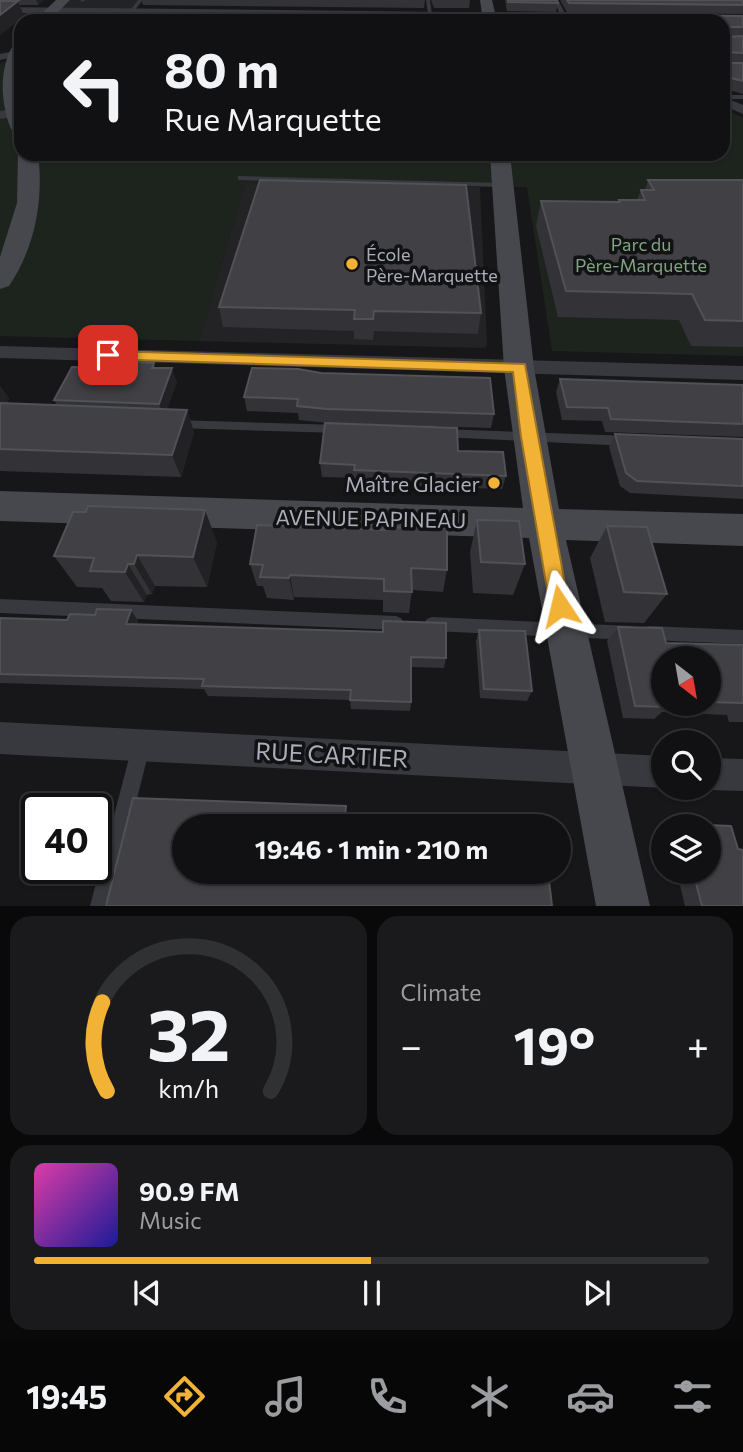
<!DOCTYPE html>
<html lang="en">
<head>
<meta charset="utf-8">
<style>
	body { margin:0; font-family:Commissioner,sans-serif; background:#1a1a1c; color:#f1f3f6; height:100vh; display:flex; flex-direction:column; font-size:26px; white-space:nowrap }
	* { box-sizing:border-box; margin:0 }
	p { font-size:23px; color:#9c9da0 }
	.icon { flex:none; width:38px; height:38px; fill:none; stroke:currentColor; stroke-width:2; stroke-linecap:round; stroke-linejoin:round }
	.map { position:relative; height:906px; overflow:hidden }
	.drawer { display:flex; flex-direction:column; gap:10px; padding:10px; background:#09090a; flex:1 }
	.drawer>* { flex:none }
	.top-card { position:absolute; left:14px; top:14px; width:716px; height:147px; border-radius:21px; box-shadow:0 2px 5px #0004,0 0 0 2px #303133; background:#111113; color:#f1f3f6; overflow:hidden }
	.needle { width:46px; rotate:149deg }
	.tools { position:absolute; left:651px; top:646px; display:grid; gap:14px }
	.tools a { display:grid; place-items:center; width:70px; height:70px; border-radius:50%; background:#111113; box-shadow:0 2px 5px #0004,0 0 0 2px #303133; font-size:35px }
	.speed { position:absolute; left:21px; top:793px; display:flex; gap:14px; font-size:35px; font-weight:700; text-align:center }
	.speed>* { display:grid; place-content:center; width:91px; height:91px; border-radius:50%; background:#111113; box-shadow:0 2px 5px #0004,0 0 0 2px #303133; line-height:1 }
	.speed .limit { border:4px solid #111; border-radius:10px; background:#fff; color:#111 }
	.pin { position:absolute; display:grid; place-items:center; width:60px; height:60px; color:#fff; margin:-30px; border-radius:14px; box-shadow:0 4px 10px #0006 }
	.me { position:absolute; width:77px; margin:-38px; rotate:350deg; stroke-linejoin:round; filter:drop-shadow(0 0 5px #0008) }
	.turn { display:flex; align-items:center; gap:24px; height:147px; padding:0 35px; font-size:32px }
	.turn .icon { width:91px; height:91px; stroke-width:2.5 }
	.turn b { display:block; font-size:49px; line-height:60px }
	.big { font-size:52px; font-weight:700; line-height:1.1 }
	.drawer .widget { flex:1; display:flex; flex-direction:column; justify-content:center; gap:10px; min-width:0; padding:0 24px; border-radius:21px; background:#1a1a1c }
	.drawer .dial { align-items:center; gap:0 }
	.dial svg { height:182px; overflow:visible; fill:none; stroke:#303133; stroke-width:7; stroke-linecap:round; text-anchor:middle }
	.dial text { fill:#f1f3f6; stroke:none }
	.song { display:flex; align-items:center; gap:21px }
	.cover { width:84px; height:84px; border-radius:10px; background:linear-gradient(135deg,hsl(320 70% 55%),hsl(240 70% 35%)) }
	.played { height:7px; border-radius:4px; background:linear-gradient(90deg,#f2b236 50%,#303133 50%) }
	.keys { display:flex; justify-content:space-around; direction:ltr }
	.heat { display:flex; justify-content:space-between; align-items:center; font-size:38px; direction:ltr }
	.drawer .tiles { flex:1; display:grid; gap:10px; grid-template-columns:1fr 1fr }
	.widget:last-child { grid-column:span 2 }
	.trip { position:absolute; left:172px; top:814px; width:399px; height:70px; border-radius:35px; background:#111113; box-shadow:0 2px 5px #0004,0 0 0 2px #303133; font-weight:700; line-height:70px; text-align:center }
	.menu { display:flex; height:112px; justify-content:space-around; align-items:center; background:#070708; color:#9c9da0 }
	.menu .icon { width:49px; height:49px }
	.menu .selected { color:#f2b236 }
	.menu b { font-size:32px; color:#f1f3f6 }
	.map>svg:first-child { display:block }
	.built { fill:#232326 }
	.green { fill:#1d241e }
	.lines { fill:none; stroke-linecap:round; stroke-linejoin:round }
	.lane { fill:#38393e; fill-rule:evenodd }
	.street { fill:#38393e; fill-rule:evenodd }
	.secondary { fill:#46484e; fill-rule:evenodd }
	.wall { fill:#333337; fill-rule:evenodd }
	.shaded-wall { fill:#222225 }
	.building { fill:#404045; stroke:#505257; stroke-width:2 }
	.route { fill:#f2b236; stroke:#9d7423; stroke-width:2 }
	.poi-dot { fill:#f2b236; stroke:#121214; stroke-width:2.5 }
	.labels { text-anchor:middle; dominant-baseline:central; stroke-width:7; stroke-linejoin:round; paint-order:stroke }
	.far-park-label { font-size:18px; fill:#80a482; stroke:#121214 }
	.far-poi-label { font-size:18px; fill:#a9aeb9; stroke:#121214; text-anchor:start }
	.poi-label { font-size:21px; fill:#a9aeb9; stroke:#121214; text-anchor:end }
	.street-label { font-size:21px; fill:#a9aeb9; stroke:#121214 }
	.near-street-label { font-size:24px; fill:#a9aeb9; stroke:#121214 }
</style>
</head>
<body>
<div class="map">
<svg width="743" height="906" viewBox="0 0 743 906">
	<rect width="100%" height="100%" fill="#171719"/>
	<!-- built -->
	<g class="built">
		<path d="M64,0h77l-9,10 -79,-1z"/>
		<path d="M245,183l235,4 7,157 -2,4 -286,-7z"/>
	</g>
	<!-- green -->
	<g class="green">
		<path d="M66,13l409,5 1,3h-423l6,-6z"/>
		<path d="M21,53v101h702v-46l20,10v238l-191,-5 -25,-164 -282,-4 -46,158 -199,-5v-272z"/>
	</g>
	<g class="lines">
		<!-- lane -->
		<g class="lane">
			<path d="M80,0h6l-4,2z"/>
			<path d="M138,0h5l-10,12h-4z"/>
			<path d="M426,0h4l2,15 -4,-1z"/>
			<path d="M554,0h4l11,21h-6z"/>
			<rect x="723" y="95" width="20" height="4"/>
			<path d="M238,176l265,7 4,2 -4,2 -262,-7h-3z"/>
			<path d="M175,420l164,5 6,4 -6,4 -164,-5 -6,-4z"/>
			<path d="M441,429l188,7 6,5 -6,5 -188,-9 -6,-4z"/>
			<path d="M0,599l396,17 5,2 3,5 -3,5 -5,2 -396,-17z"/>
			<path d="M432,617l199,9 5,2 3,5 -3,5 -5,2 -199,-9 -5,-2 -3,-5 3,-5z"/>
			<path d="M649,626l94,4v14l-94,-4 -5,-2 -3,-5 3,-5z"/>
			<path d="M141,738l6,3 3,6 -40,159h-20l42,-159 3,-6z"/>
		</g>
		<!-- street -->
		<g class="street">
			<path d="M0,7l540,6 5,3 -5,3 -540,-6z"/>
			<path d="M14,51l4,1v4l-18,4v-6z"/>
			<path d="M723,97l20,8v9l-20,-9z"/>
			<path d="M13,109l6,4 -2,3 -17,3v-8z"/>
			<path d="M0,346l743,20v14l-743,-22z"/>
			<path d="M0,722l663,34 2,32 -665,-34z"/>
			<path d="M709,758l34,1v32l-34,-1 -7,-2h7z"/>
		</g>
		<!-- secondary -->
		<g class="secondary">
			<path d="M56,0h14l-21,21h-15z"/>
			<path d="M480,0h12l5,21h-14z"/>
			<path d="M21,39l-3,48 3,50c-9,-3 -10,-8 -13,-16 -8,-28 -8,-56 8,-81z"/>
			<path d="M21,150v4h17c6,45 -3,94 -29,132l-9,3v-32l17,-54 1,-49z"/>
			<path d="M490,154h20l24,214 25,141 184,5v32l-177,-6 84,366h-54l-67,-368 -529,-17v-30l523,17 -19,-140z"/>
		</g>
	</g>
	<!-- wall -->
	<g class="wall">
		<path d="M0,0h44l-6,5h-18l4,11 -24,19z"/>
		<path d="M141,0h284l-1,8 -281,-3z"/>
		<path d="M431,0h39l-1,8h-35z"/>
		<path d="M505,0h52l1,3 -2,9 -49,-1z"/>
		<path d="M560,0h183v14l-176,-2z"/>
		<path d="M511,13l232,3v78l-20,-6v-67h-213z"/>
		<path d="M648,180h95v167l-52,-1 -12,-26 -121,-3 -22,-91 5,-25 77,1 1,-2h18l4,-10h4z"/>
		<path d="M219,307l262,6 -3,21 -104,-3 -1,9 -19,-1v-8l-131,-4z"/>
		<path d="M154,363l1,5 22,14 -10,27 20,1 7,22 -13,45 -181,-6v-85l9,13 -3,5 51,1 -3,-5 77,-31z"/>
		<path d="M252,368l242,46 -3,14 -163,-5 -29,-3 -1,-7 -51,-2 -3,-14z"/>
		<path d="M560,379l183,6v52l-138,-5 -3,-11 -40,-1 -6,-28z"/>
		<path d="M615,434l128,5v60l-113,-6 -10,-7 -11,-39z"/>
		<path d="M458,451l48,25 -4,13 -147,-5v-6l-33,-1 -2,-14z"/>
		<path d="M477,520l48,44 -12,31 -40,-2 -3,-41z"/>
		<path d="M607,526l60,68 -23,29 -39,-1 -15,-64z"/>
		<path d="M217,542l-10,45 -52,-1 -3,8 -5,1 -3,7 -33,-1 -9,-13 -25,-1 -23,-31z"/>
		<path d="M250,564l197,6 -4,22 -31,-2 -3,23 -26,-1v-12l-89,-3v3l-27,-2 -4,-12h-6z"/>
		<path d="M131,610l7,11 -1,3 309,34 -2,10 -33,-1v35l-1,9 -59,-2 -1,-9 -142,-4 -4,-7 -204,-6v-65l67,2 28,-5z"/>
		<path d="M618,627l48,16 77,2v77h-14l-2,-7 -65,-3 -8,7 -31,-1 -16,-77zM663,658h46v46h-46z"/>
		<path d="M479,630l53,61 -5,10 -47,-3 -4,-57z"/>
		<path d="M682,824l49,2 7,23 5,1v56h-58l-8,-34h32v-46h-32z"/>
	</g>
	<!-- shaded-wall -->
	<g class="shaded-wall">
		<path d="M36,0h8l-6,5z"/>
		<path d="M18,1l6,15 -24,19v-20z"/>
		<path d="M172,368l5,14 -13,36 -5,-14z"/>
		<path d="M0,386l9,13 -9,15z"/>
		<path d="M187,410l7,22 -13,45 -9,-22z"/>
		<path d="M205,510l12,32 -10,45 -14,-30z"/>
		<path d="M137,555l18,31 -3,8 -18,-30z"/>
		<path d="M128,564l19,31 -3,7 -19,-30z"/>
		<path d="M290,575l4,22v3l-5,-22z"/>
		<path d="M131,610l7,11 -4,14 -8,-11z"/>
	</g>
	<!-- building -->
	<g class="building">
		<path d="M508,0h49l1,3 -50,-1z"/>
		<path d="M567,0h176v5l-174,-2z"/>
		<path d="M0,1h18l-18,14z"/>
		<path d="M511,13l232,3v11h-16l-3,3 3,7 16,-1v17l-16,-1 -3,3 3,8h16v18l-16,-4 -4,-5v-51h-212z"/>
		<path d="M260,180l206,5 15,128 -107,-2 -1,8h-19l1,-9 -136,-3z"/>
		<path d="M648,180h95v141l-38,-1 -13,-26 -126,-3 -25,-90 79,1 -1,-2h26l-4,-10h13z"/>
		<path d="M134,362l20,1 -2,5h20l-13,36 -105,-4 18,-33 59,2z"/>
		<path d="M252,368l46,1 23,4 169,5 4,36 -167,-5 -30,-3 1,-7 -54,-2z"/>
		<path d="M560,379l183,6v39l-132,-5 -3,-11 -41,-1z"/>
		<path d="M0,403l187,7 -15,45 -172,-6z"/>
		<path d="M325,423l132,5 1,23 45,1 3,24 -152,-6 1,-5 -35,-2z"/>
		<path d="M615,434l128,5v47l-106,-5 -11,-8z"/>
		<path d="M88,506l117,4 -12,47 -56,-2 -3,9h-6l-3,8 -35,-1 4,-13 -40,-2 19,-44h13z"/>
		<path d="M477,520l42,1 6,43 -44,-2z"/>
		<path d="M257,525l132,5v-2l22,-1 36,1v42l-36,-2 1,24 -28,-1v-12l-94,-4 -1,3 -29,-1 3,-12 -13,-1z"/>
		<path d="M607,526l40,1 20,67 -43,-2z"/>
		<path d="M97,609l34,1 -5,14 257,8v-11l63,2v35l-35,-1v45l-61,-2 1,-10 -149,-4 2,-7 -204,-5v-56l67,2 3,-6 25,1z"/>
		<path d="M618,627l44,1 4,15 77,2v58l-34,-1v-44h-46v46h4l1,3 -33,-1z"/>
		<path d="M479,630l46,1 7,60 -48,-2z"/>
		<path d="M133,798l213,8 -1,10 198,9v1h-359v46h364l4,34h-446z"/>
		<path d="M682,824l49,2 7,23 5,1v56h-41l-9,-34h16v-46h-27z"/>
	</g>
	<!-- route -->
	<path class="route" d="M108,351l417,13 44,242 -2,6 -7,3 -7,-3 -3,-6 -29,-169 -8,-65 -409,-13 -2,-4z"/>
	<!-- markers -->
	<g class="poi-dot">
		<circle cx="352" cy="264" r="7"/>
		<circle cx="494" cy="483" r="7"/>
	</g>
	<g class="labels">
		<!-- far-park labels -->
		<g class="far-park-label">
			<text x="641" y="244">Parc du<tspan x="641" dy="21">Père-Marquette</tspan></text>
		</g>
		<!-- far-poi labels -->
		<g class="far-poi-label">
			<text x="366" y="254">École<tspan x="366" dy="21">Père-Marquette</tspan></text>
		</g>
		<!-- poi labels -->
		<g class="poi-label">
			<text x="480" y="483">Maître Glacier</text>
		</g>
		<!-- street labels -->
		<g class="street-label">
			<text transform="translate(371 518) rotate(1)">AVENUE PAPINEAU</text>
		</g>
		<!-- near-street labels -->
		<g class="near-street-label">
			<text transform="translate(332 754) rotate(3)">RUE CARTIER</text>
		</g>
	</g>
</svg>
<div class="tools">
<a><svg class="needle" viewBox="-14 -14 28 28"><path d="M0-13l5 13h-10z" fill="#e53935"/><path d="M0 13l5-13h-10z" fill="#9c9da0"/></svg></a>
<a><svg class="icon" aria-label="search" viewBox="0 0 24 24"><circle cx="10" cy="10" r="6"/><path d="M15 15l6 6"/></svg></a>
<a><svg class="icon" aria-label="layers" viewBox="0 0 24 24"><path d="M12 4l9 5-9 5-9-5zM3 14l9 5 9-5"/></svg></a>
</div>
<div class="speed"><div class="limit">40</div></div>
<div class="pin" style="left:108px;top:355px;background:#d93025"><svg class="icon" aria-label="arrive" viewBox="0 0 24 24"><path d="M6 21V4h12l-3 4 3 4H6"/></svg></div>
<svg class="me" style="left:560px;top:606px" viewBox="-20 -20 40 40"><path d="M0-17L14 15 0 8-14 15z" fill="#f2b236" stroke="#fff" stroke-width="4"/></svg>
<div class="trip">19:46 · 1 min · 210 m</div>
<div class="top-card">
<div class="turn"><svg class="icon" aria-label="left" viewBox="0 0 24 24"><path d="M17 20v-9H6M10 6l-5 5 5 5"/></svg><div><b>80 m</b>Rue Marquette</div></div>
</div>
</div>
<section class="drawer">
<div class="tiles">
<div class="widget dial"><svg viewBox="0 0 100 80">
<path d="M14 69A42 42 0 1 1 86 69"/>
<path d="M14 69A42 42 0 0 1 12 30" stroke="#f2b236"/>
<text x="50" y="56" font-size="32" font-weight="700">32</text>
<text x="50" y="72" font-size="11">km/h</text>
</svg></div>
<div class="widget"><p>Climate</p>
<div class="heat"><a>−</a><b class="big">19°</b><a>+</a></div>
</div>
<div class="widget">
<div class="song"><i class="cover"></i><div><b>90.9 FM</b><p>Music</p></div></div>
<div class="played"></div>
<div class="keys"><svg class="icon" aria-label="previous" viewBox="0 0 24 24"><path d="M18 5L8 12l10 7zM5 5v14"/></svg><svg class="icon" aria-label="pause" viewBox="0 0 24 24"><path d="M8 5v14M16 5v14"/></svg><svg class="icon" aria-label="next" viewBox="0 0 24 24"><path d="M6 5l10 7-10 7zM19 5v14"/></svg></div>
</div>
</div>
</section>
<nav class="menu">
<b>19:45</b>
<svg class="icon selected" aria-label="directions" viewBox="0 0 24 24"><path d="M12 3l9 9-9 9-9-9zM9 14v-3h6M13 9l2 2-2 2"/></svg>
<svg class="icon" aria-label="music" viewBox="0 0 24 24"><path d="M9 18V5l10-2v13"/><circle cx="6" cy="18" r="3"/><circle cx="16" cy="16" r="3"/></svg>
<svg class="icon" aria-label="phone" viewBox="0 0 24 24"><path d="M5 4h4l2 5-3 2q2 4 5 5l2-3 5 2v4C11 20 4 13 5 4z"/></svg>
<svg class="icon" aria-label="climate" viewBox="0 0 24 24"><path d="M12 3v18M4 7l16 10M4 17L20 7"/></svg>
<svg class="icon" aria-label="car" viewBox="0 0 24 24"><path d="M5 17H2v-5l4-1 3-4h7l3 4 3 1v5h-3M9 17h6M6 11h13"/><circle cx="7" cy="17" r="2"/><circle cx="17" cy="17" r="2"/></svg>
<svg class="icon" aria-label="filters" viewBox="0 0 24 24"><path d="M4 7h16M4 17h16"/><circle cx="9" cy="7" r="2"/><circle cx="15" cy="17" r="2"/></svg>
</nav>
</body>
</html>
